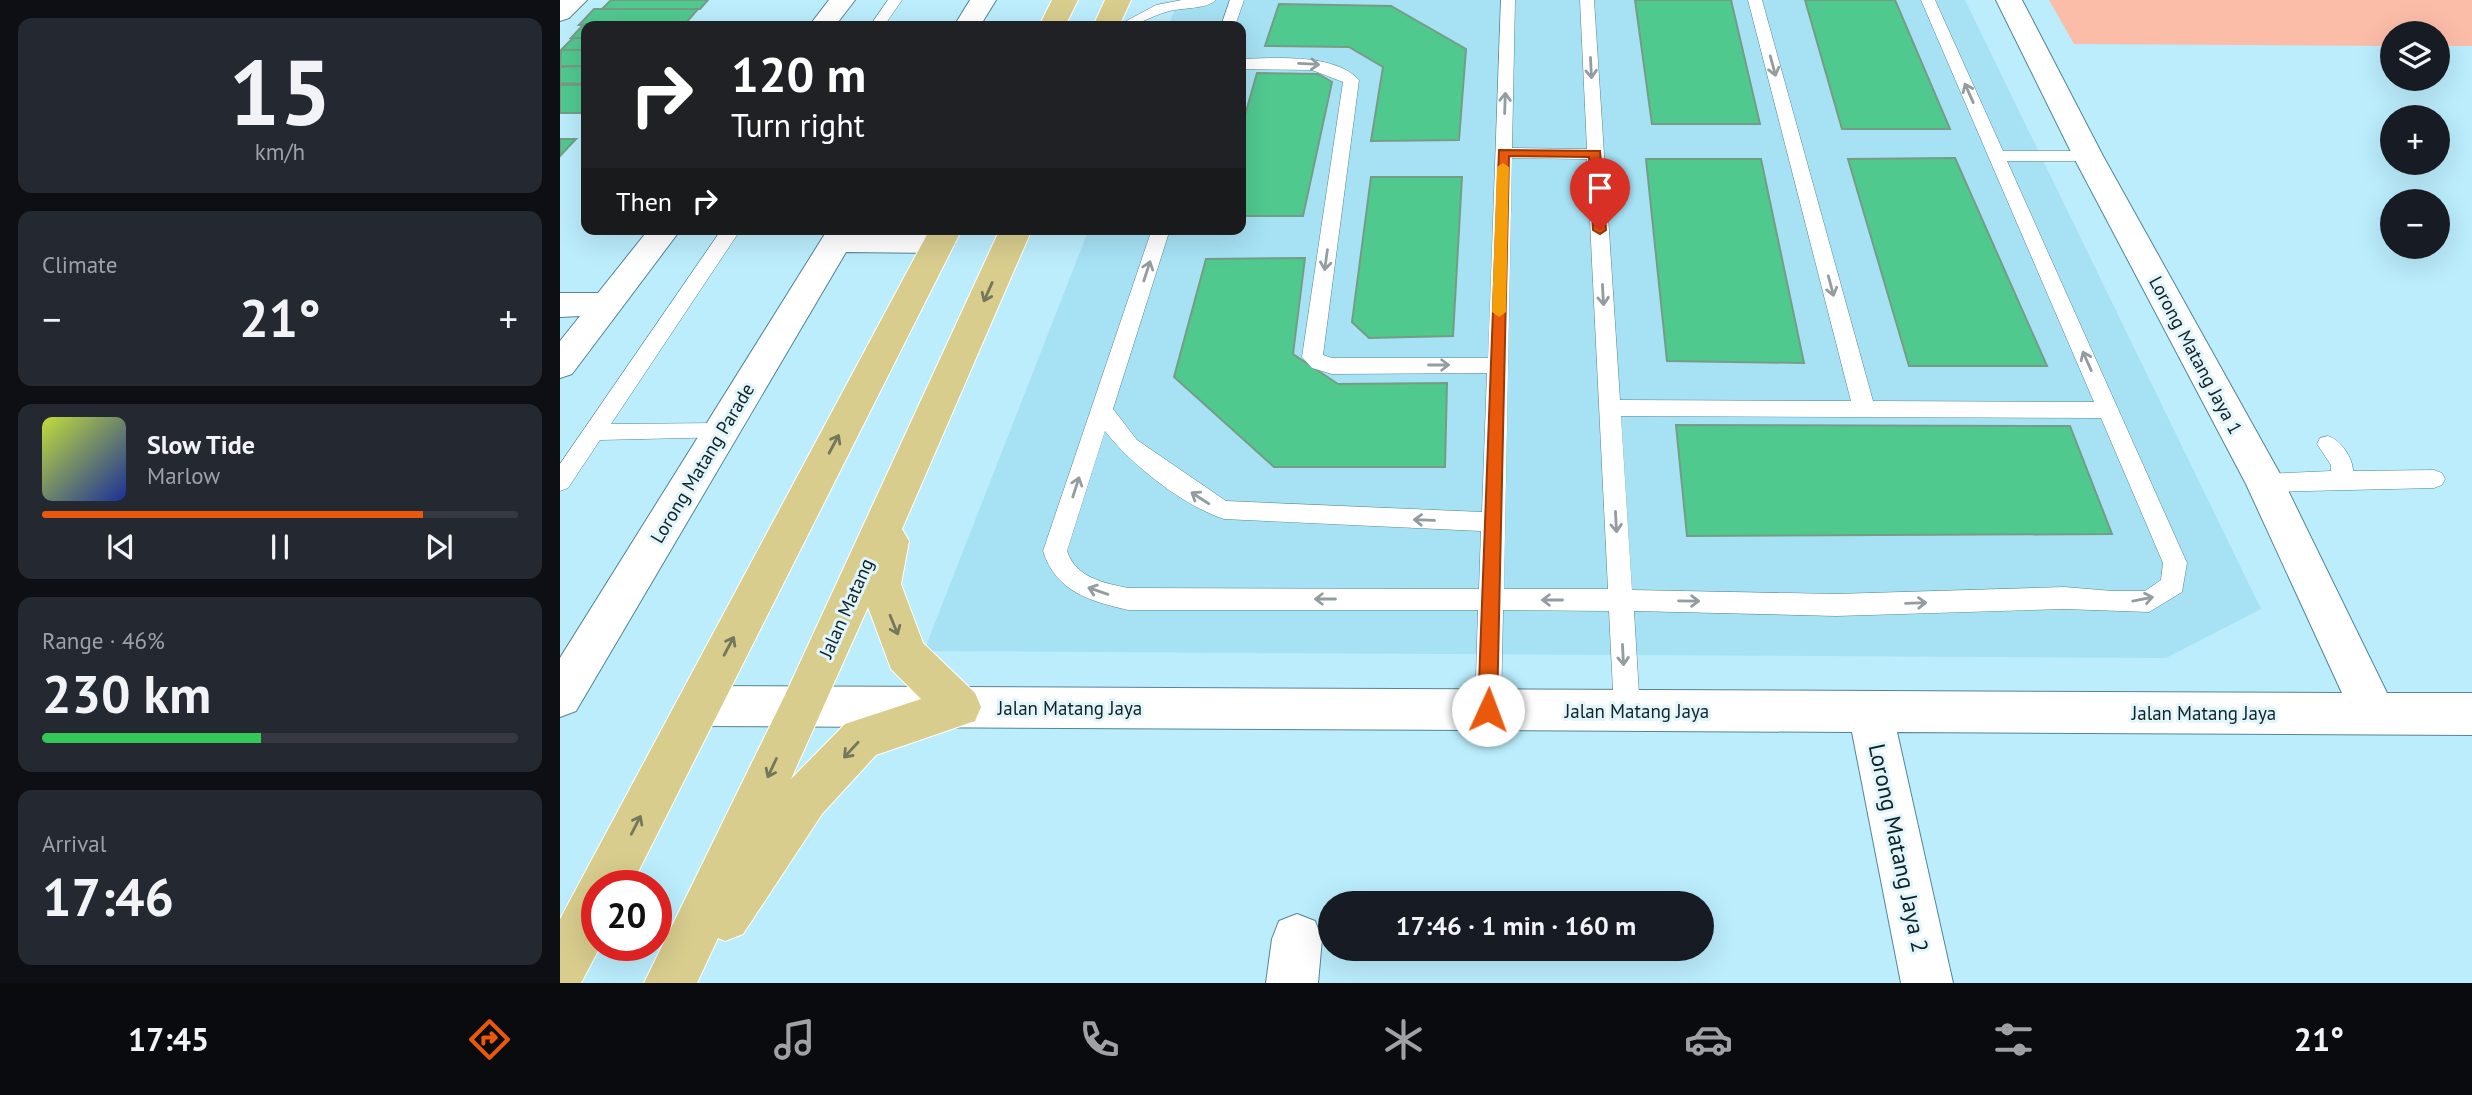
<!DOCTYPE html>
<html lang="en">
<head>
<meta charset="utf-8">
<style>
	body { margin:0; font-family:"PT Sans",sans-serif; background:#242831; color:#f1f3f6; height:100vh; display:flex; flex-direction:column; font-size:26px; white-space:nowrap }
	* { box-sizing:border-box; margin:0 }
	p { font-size:23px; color:#9ea1a6 }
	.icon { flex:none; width:38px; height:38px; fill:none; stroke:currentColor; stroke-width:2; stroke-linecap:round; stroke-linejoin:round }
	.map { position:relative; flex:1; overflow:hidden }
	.details { display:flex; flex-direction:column; gap:18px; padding:18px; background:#0d0f14; width:560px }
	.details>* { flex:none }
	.banner { position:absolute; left:21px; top:21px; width:665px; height:214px; border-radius:14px; box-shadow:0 7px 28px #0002; background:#202124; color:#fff; overflow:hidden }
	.buttons { position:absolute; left:1820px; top:21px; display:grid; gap:14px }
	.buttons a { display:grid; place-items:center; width:70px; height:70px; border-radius:50%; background:#171b24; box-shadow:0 7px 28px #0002; font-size:35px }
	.speed { position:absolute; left:21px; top:870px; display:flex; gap:14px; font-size:35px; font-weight:700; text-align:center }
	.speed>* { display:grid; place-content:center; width:91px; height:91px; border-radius:50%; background:#171b24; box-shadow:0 7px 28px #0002; line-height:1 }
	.speed .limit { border:10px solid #d22; background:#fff; color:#111 }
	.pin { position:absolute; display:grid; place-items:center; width:60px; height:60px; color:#fff; margin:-72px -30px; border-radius:50% 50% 50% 0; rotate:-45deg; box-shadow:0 0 7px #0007 }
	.pin .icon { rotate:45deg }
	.me { position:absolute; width:77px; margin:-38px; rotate:2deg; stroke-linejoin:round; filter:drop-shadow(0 0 5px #0008) }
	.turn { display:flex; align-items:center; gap:24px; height:147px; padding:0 35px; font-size:32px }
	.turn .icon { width:91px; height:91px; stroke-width:2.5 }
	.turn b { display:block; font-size:49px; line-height:60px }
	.then { display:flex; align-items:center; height:66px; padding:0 35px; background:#0003; gap:14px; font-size:26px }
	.big { font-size:52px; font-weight:700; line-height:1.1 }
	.details .tile { flex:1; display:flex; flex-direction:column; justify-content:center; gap:10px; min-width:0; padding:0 24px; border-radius:14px; background:#242831 }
	.details .dial { align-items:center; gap:0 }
	.dial b { font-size:91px; line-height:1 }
	.song { display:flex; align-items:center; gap:21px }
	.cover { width:84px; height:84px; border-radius:10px; background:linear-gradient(135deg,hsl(70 70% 55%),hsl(230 70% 35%)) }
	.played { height:7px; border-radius:4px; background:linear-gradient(90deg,#ea580c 80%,#363941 80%) }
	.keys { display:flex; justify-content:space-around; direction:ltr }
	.heat { display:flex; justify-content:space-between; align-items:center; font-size:38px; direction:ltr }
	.charge { height:10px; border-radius:5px; background:linear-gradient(90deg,#34c759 46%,#363941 0) }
	.trip { position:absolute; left:758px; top:891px; width:396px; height:70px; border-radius:35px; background:#171b24; box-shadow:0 7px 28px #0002; font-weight:700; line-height:70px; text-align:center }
	.tab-bar { display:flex; height:112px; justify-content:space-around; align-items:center; background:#090b0e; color:#9ea1a6 }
	.tab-bar .icon { width:49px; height:49px }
	.tab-bar .current { color:#ea580c }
	.tab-bar b { font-size:32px; color:#f1f3f6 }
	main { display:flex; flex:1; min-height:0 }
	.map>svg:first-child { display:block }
	.built { fill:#a6e1f4 }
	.green { fill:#fbbda8 }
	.building { fill:#50c98f; stroke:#759d86; stroke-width:2 }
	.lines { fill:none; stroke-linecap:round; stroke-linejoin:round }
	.service-casing { stroke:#558593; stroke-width:1 }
	.minor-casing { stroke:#558593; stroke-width:2 }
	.primary-casing { stroke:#fff; stroke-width:2 }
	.service { fill:#fff; fill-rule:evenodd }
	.minor { fill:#fff; fill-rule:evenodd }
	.primary { fill:#d8cd8d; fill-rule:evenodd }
	.oneway { stroke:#939c9f }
	.oneway2 { stroke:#74785b }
	.route { fill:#ea580c; stroke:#983908; stroke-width:2 }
	.slow { fill:#f59e0b }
	.labels { text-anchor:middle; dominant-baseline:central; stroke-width:6; stroke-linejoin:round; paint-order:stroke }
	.street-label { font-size:19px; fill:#0f2329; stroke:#e1f5fb }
	.near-street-label { font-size:23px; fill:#0f2329; stroke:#e1f5fb }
</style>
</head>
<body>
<main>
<section class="details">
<div class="tile dial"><b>15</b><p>km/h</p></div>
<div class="tile"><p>Climate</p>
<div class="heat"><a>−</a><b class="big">21°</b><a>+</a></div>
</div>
<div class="tile">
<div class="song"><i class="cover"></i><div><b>Slow Tide</b><p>Marlow</p></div></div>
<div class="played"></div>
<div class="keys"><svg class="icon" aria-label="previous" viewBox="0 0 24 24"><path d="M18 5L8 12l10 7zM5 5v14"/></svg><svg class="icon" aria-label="pause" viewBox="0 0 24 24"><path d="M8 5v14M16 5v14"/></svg><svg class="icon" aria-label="next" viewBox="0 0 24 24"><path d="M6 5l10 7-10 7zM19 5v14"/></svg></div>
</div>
<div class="tile"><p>Range · 46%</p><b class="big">230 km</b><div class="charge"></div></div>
<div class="tile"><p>Arrival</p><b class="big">17:46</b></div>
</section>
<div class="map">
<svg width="1912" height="983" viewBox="0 0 1912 983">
	<rect width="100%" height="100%" fill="#bbedfd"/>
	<!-- built -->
	<path class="built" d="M619,0h786l296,609 -95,49 -1242,-7 165,-422h152v-203h-73z"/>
	<!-- green -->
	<path class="green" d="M1489,0h423v46h-34v-13h-46v13l-318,-2z"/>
	<!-- building -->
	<g class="building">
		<path d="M51,0h97l-8,9h-98z"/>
		<path d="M1075,0h96l29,124h-108z"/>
		<path d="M1245,0h90l55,129h-108z"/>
		<path d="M719,4l112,2 75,43 -7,91 -88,1 12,-74 -34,-20 -84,-1z"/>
		<path d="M34,9h104l-13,15 -106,1z"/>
		<path d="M24,24h94l-92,2v12h-15z"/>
		<path d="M13,38h13v12h-25z"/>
		<path d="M1,50h25v16h-26z"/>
		<path d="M23,66h3v18l-26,-1v-16z"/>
		<path d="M697,73l61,1 14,8 -29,134h-62v-87z"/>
		<rect x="0" y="85" width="26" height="28"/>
		<path d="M0,139h16l-16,17z"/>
		<path d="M1395,158l92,208h-138l-61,-207z"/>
		<path d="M1086,159h115l43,204 -137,-2z"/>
		<path d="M811,177h91l-9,159 -84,2 -17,-16z"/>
		<path d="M745,258l-12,96 45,30 109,-1 -2,84h-171l-100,-90 32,-118z"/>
		<path d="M1116,425l394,1 42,108 -425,2z"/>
	</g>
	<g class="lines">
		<defs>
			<g id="service">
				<path d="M328,0h14l-18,26h-14z"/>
				<path d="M622,0h34c-11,10 -35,7 -50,12 -18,5 -28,15 -49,14l39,-21z"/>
				<path d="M670,0h14l-9,26h-14z"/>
				<path d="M941,0h14l-3,148 75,1 -7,-149h14l26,400 231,1 -103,-401h14l111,401 221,1 -173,-402h14l68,151h85l9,5 -9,5h-81l180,402 -5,29 -33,20 -85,-3 -228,7 -202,-5 6,100 -4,9 -9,3 -9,-3 -4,-9 -5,-100 -106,-1 -2,100 -4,9 -9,3 -9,-3 -4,-9 3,-100h-350c-38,-9 -72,-18 -85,-59l109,-322h18l-57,180 24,31 89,61 256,11 5,-139 -155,1 -20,-6 -10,-11 41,-275 -31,-12 -71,-1v-10c32,-1 94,-6 118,21l-36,275 9,3h156zM952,158l75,1 21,430h-104zM1061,416l480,2 62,145 -2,17 -16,11h-32l-49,-4 -228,7 -204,-4zM545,431c26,34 79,75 119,88l257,12 -2,58 -351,-1c-24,-5 -52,-10 -61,-37z"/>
				<path d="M162,229h19l-130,195 110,-1 8,2 3,6 -3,6 -129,3 -32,48 -8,3v-27z"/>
				<path d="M1768,436c13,4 25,22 25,35l81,-1 8,3 3,6 -3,6 -8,3 -169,4 -8,-3 -3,-6 3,-6 8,-3 66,-3v-6l-14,-21 3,-6z"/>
			</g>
			<g id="minor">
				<path d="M0,0h27l-18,18 -9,3z"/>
				<path d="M269,0h26l-20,26h-26z"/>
				<path d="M410,0h26l-16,26h-26z"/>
				<path d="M1436,0h26l81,156 176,316 108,221h85v42l-575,-3 56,251h-52l-49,-251 -1154,-6 -16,-6 -6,-14 6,-14 16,-6 1644,7 -96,-209 -173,-328z"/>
				<path d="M89,229h32l-109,145 -12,4v-37l20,-25 -20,1v-24h38z"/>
				<path d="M268,229l111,4 11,3 5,7 -5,7 -11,3 -93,-1 -270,459 -16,6v-59z"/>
				<path d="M737,914l18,7 7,18 -4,44h-52l6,-44 7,-18z"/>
			</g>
			<g id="primary">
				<path d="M492,0h26l-13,26h-26z"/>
				<path d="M545,0h26l-12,26h-26z"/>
				<path d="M370,229h32l-331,657h-34v59h4l-20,38h-21v-64z"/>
				<path d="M440,229h32l-130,300 7,12 -8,43 22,59 52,50 6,14 -6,14 -99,34 -54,59 -79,120 -18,7 -7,-3 -21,45h-53l142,-290zM308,607l23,62 30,30 -76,25 -54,55z"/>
			</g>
		</defs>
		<!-- service casing -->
		<use href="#service" class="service-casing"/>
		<!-- minor casing -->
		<use href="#minor" class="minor-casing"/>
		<!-- primary casing -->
		<use href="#primary" class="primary-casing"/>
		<!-- service -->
		<use href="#service" class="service"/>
		<!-- minor -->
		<use href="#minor" class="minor"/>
		<!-- primary -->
		<use href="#primary" class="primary"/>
	</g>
	<!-- one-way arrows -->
	<defs><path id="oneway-shaft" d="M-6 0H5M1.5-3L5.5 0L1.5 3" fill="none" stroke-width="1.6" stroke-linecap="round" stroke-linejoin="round" transform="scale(1.75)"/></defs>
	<g class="oneway">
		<use href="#oneway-shaft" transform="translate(749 64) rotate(3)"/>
		<use href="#oneway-shaft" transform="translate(1213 66) rotate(75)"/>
		<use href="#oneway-shaft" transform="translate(1031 68) rotate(87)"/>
		<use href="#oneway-shaft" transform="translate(1409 93) rotate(-114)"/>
		<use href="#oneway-shaft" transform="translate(945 103) rotate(-88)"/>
		<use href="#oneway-shaft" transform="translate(766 260) rotate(98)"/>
		<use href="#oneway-shaft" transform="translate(587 271) rotate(-72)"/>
		<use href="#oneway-shaft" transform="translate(1271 286) rotate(75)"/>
		<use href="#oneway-shaft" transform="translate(1043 295) rotate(87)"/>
		<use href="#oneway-shaft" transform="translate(1527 361) rotate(-114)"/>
		<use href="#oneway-shaft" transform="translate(879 365)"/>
		<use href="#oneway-shaft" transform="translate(516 487) rotate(-72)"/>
		<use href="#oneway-shaft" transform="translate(640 498) rotate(-147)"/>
		<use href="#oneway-shaft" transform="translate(864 520) rotate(-178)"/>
		<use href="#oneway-shaft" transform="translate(1056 522) rotate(87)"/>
		<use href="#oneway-shaft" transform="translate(538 591) rotate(-161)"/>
		<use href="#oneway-shaft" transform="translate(765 599) rotate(-180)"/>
		<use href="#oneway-shaft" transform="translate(1583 599) rotate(-11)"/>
		<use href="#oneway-shaft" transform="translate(992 600) rotate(-180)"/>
		<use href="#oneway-shaft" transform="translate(1129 601) rotate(1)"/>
		<use href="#oneway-shaft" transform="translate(1356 603) rotate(-2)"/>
		<use href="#oneway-shaft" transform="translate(1063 655) rotate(87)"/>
	</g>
	<g class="oneway2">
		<use href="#oneway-shaft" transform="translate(428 292) rotate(114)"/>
		<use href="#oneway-shaft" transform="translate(274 444) rotate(-62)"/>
		<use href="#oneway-shaft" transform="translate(334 625) rotate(68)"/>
		<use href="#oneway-shaft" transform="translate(169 646) rotate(-62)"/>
		<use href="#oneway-shaft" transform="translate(291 750) rotate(133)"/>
		<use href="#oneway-shaft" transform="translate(212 768) rotate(115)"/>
		<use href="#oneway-shaft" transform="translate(76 825) rotate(-63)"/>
	</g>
	<!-- route -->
	<path class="route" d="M939,150l101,1 6,79 -6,4 -7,-4 -4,-73 -80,-1 -12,554 -3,6 -6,2 -7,-2 -3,-6z"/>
	<!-- slow -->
	<path class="slow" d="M943,163l6,4 -3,145 -7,5 -7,-5 5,-145z"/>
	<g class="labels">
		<!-- street labels -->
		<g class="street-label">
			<text transform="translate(1636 355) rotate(62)">Lorong Matang Jaya 1</text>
			<text transform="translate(142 463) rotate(-59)">Lorong Matang Parade</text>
			<text transform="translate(286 608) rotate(-66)">Jalan Matang</text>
			<text x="510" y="708">Jalan Matang Jaya</text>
			<text x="1077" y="711">Jalan Matang Jaya</text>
			<text x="1644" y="713">Jalan Matang Jaya</text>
		</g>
		<!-- near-street labels -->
		<g class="near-street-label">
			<text transform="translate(1339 848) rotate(78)">Lorong Matang Jaya 2</text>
		</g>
	</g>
</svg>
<div class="buttons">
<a><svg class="icon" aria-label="layers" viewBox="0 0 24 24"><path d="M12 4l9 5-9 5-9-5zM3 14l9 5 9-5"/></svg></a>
<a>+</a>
<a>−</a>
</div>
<div class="speed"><div class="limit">20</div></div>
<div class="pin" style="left:1040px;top:230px;background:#d93025"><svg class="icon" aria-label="arrive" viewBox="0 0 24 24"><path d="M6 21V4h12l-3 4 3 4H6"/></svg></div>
<svg class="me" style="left:928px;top:710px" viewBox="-20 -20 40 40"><circle r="19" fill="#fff"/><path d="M0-13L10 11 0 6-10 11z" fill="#ea580c"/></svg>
<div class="trip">17:46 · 1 min · 160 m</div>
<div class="banner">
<div class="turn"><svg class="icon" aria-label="right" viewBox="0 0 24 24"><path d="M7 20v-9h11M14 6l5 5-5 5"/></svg><div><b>120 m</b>Turn right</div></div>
<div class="then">Then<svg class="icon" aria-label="right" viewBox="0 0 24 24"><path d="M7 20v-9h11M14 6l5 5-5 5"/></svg></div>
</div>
</div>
</main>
<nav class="tab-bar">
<b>17:45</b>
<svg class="icon current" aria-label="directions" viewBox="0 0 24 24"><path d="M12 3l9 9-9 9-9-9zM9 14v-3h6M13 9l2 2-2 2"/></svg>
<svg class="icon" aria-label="music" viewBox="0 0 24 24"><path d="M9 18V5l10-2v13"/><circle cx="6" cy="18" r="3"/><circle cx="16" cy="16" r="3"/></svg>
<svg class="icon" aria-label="phone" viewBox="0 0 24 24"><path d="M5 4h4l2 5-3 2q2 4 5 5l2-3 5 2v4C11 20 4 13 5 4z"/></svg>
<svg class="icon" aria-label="climate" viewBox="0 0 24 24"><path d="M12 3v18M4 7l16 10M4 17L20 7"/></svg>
<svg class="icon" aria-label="car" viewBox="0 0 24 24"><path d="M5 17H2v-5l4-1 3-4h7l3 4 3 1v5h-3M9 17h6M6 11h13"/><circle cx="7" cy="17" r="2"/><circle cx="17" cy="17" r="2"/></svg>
<svg class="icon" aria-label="filters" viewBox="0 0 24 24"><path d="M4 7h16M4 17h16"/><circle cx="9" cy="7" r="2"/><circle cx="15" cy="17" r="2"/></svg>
<b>21°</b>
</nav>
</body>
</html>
